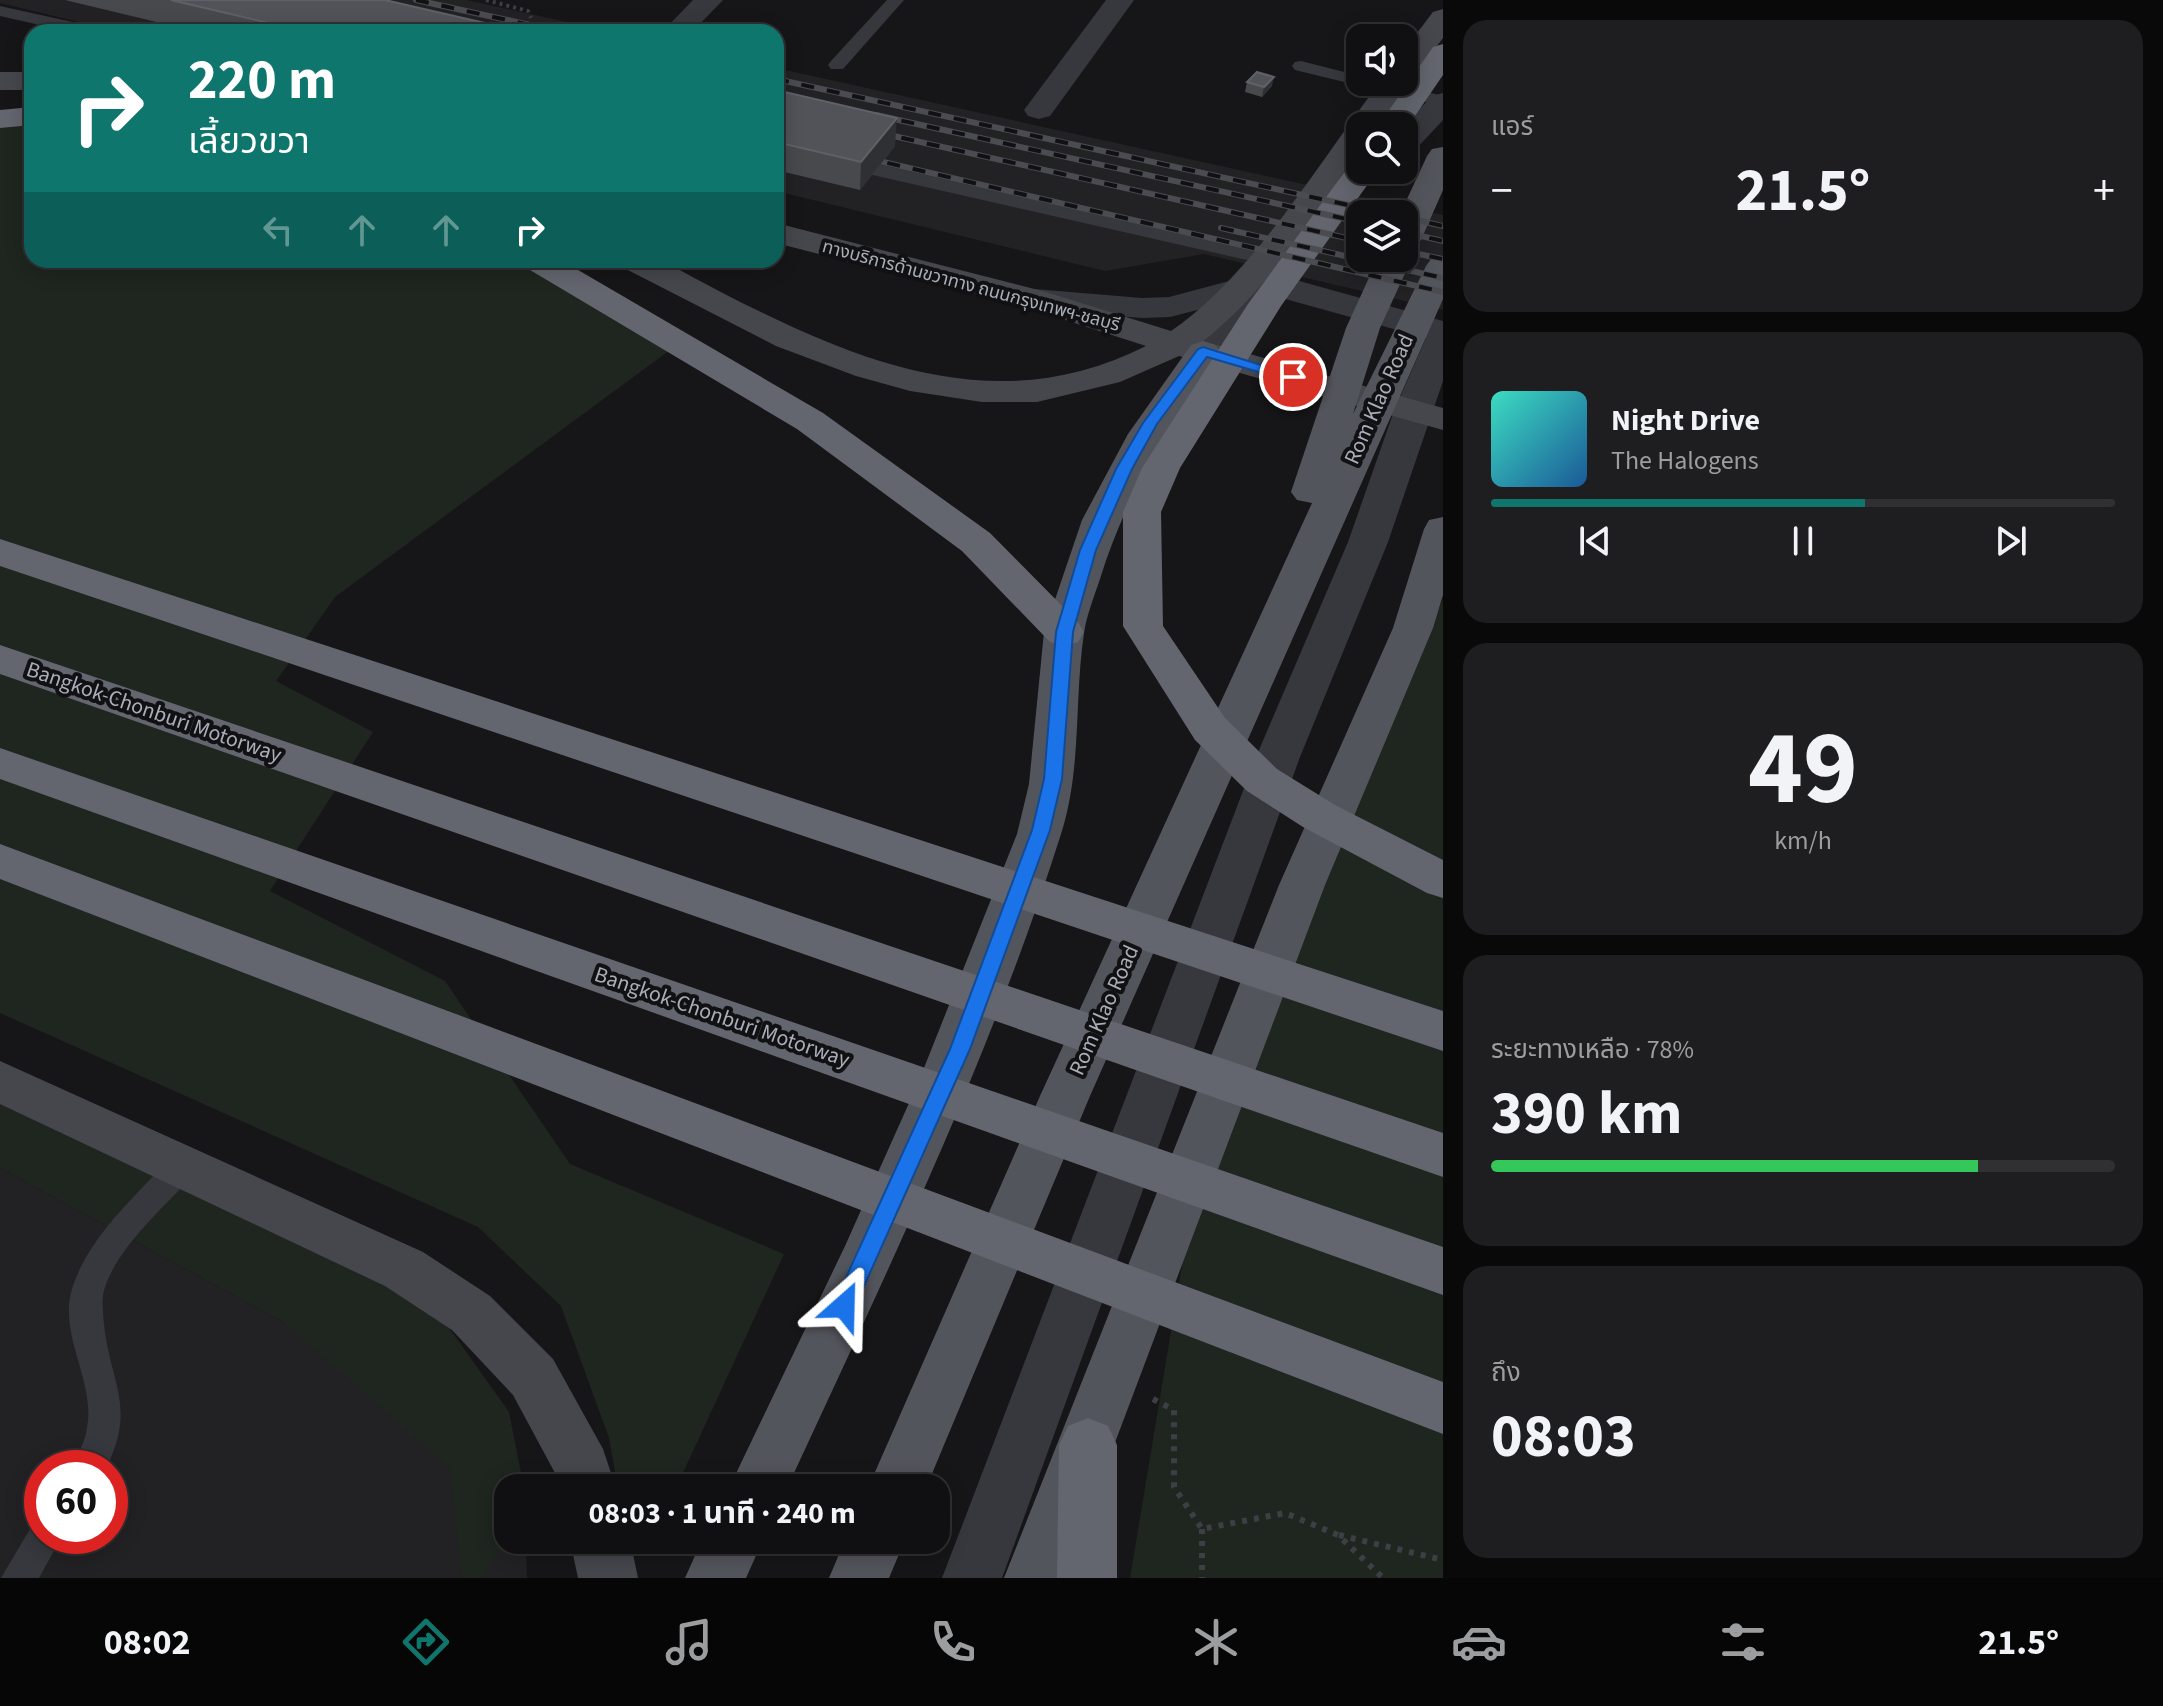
<!DOCTYPE html>
<html lang="th">
<head>
<meta charset="utf-8">
<style>
	body { margin:0; font-family:"Source Sans 3","Noto Sans Thai",sans-serif; background:#1e1e20; color:#f1f3f6; height:100vh; display:flex; flex-direction:column; font-size:30px; white-space:nowrap }
	* { box-sizing:border-box; margin:0 }
	p { font-size:26px; color:#9c9d9f }
	.icon { flex:none; width:44px; height:44px; fill:none; stroke:currentColor; stroke-width:2; stroke-linecap:round; stroke-linejoin:round }
	.map { position:relative; flex:1; overflow:hidden }
	.panel { display:flex; flex-direction:column; gap:20px; padding:20px; background:#09090a; width:720px }
	.panel>* { flex:none }
	.guide { position:absolute; left:24px; top:24px; width:760px; height:244px; border-radius:24px; box-shadow:0 4px 20px #0003,0 0 0 2px #303032; background:#0f766e; color:#fff; overflow:hidden }
	.fabs { position:absolute; left:1346px; top:24px; display:grid; gap:16px }
	.fabs a { display:grid; place-items:center; width:72px; height:72px; border-radius:16px; background:#101012; box-shadow:0 4px 20px #0003,0 0 0 2px #303032; font-size:40px }
	.speed { position:absolute; left:24px; top:1450px; display:flex; gap:16px; font-size:40px; font-weight:700; text-align:center }
	.speed>* { display:grid; place-content:center; width:104px; height:104px; border-radius:50%; background:#101012; box-shadow:0 4px 20px #0003,0 0 0 2px #303032; line-height:1 }
	.speed .limit { border:12px solid #d22; background:#fff; color:#111 }
	.pin { position:absolute; display:grid; place-items:center; width:68px; height:68px; color:#fff; margin:-34px; border:4px solid #fff; border-radius:50%; box-shadow:0 2px 8px #0007 }
	.me { position:absolute; width:88px; margin:-44px; rotate:25deg; stroke-linejoin:round; filter:drop-shadow(0 0 6px #0008) }
	.turn { display:flex; align-items:center; gap:28px; height:168px; padding:0 32px; font-size:36px }
	.turn .icon { width:104px; height:104px; stroke-width:2.5 }
	.turn b { display:block; font-size:56px; line-height:68px }
	.lanes { display:flex; align-items:center; height:76px; padding:0 32px; background:#0003; justify-content:center; gap:40px; direction:ltr }
	.lanes .off { opacity:.35 }
	.big { font-size:60px; font-weight:700; line-height:1.1 }
	.panel .card { flex:1; display:flex; flex-direction:column; justify-content:center; gap:12px; min-width:0; padding:0 28px; border-radius:24px; background:#1e1e20 }
	.panel .dial { align-items:center; gap:0 }
	.dial b { font-size:104px; line-height:1 }
	.song { display:flex; align-items:center; gap:24px }
	.cover { width:96px; height:96px; border-radius:12px; background:linear-gradient(135deg,hsl(170 70% 55%),hsl(210 70% 35%)) }
	.played { height:8px; border-radius:4px; background:linear-gradient(90deg,#0f766e 60%,#303032 60%) }
	.keys { display:flex; justify-content:space-around; direction:ltr }
	.heat { display:flex; justify-content:space-between; align-items:center; font-size:44px; direction:ltr }
	.charge { height:12px; border-radius:6px; background:linear-gradient(90deg,#34c759 78%,#303032 0) }
	.trip { position:absolute; left:494px; top:1474px; width:456px; height:80px; border-radius:24px; background:#101012; box-shadow:0 4px 20px #0003,0 0 0 2px #303032; font-weight:700; line-height:80px; text-align:center }
	.menu { display:flex; height:128px; justify-content:space-around; align-items:center; background:#060607; color:#9c9d9f }
	.menu .icon { width:56px; height:56px }
	.menu .active { color:#0f766e }
	.menu b { font-size:36px; color:#f1f3f6 }
	main { display:flex; flex:1; min-height:0 }
	.map>svg:first-child { display:block }
	.built { fill:#222225; fill-rule:evenodd }
	.green { fill:#1e261f }
	.lines { fill:none; stroke-linecap:round; stroke-linejoin:round }
	.path-far1 { stroke:#3d3f44; stroke-width:4; stroke-dasharray:3 4; stroke-linecap:butt }
	.path { stroke:#3d3f44; stroke-width:6; stroke-dasharray:5 7; stroke-linecap:butt }
	.service { fill:#37383d; fill-rule:evenodd }
	.minor { fill:#37383d; fill-rule:evenodd }
	.secondary { fill:#45474d; fill-rule:evenodd }
	.primary { fill:#53555c; fill-rule:evenodd }
	.motorway { fill:#63666e; fill-rule:evenodd }
	.rail-casing { stroke:#4a4c52; stroke-width:6 }
	.rail { stroke:#111113; stroke-width:4; stroke-dasharray:13; stroke-linecap:butt }
	.wall { fill:#47494d }
	.shaded-wall { fill:#2f3033 }
	.building { fill:#525359; stroke:#5f6168; stroke-width:2 }
	.route { fill:#1a73e8; stroke:#114b97; stroke-width:2 }
	.labels { text-anchor:middle; dominant-baseline:central; stroke-width:8; stroke-linejoin:round; paint-order:stroke }
	.far-street-label { font-size:18px; fill:#a8adb8; stroke:#111113 }
	.street-label { font-size:22px; fill:#a8adb8; stroke:#111113 }
</style>
</head>
<body>
<main>
<div class="map">
<svg width="1443" height="1578" viewBox="0 0 1443 1578">
	<rect width="100%" height="100%" fill="#161618"/>
	<!-- built -->
	<g class="built">
		<path d="M0,0h467l146,32h-493l-120,-29z"/>
		<path d="M776,68l667,147v95l-239,-56 -99,17 -329,-80zM1360,214h44v44h-44z"/>
		<path d="M0,1168l283,154 225,166v52h18l1,38h-527zM42,1468h68v68h-68z"/>
	</g>
	<!-- green -->
	<g class="green">
		<path d="M32,121v139h485l153,90 -335,247 -59,84 97,51 -103,159 175,90 125,183 214,90 -108,234h-58l-9,-50 -48,-132 -83,-79 -478,-214v-888z"/>
		<path d="M1443,599v979h-313l53,-319 143,-394z"/>
		<path d="M0,1102l364,170 78,46 67,94 15,76h-16l2,52 -30,38h-18l-12,-110 -167,-146 -283,-154z"/>
	</g>
	<g class="lines">
		<!-- path-far1 -->
		<path class="path-far1" d="M486,0l42,11 3,7"/>
		<!-- path -->
		<g class="path">
			<path d="M1153,1399l21,11v77l28,42 83,-16 53,22 45,43"/>
			<path d="M1202,1529v49"/>
			<path d="M1339,1535l104,25"/>
		</g>
		<!-- service -->
		<g class="service">
			<path d="M887,0h17l-61,69h-12l-3,-4 3,-4z"/>
			<path d="M0,6l100,22 3,4h-32l-71,-16z"/>
			<path d="M1301,61l59,15v6h27l56,14v10l-148,-36 -3,-4 3,-4z"/>
			<path d="M776,141l506,115 10,6 -10,6 -506,-115z"/>
			<path d="M182,1153l11,4 4,9 -4,9c-29,33 -73,69 -88,112 -4,11 -2,25 -1,37 6,59 33,83 2,144h-35c6,-13 14,-25 16,-40 9,-46 -29,-93 -15,-139 16,-52 64,-93 99,-132z"/>
			<path d="M42,1520v16h20l-23,42h-38l32,-54z"/>
		</g>
		<!-- minor -->
		<g class="minor">
			<path d="M693,0h30l-31,32h-22l-3,-5z"/>
			<path d="M1106,0h28l-84,116 -11,3 -11,-3 -4,-6z"/>
			<path d="M1443,93v27l-28,30 -11,2 -1,-26 29,-30z"/>
			<path d="M1268,267l12,3 5,7 158,44v60l-55,161 -88,215 -298,821h-60l314,-821 92,-215 46,-131 32,-73 -155,-43 -56,64 -12,4 -12,-4 -6,-7 43,-50 -58,15 -28,1 -108,-9 -12,-3 -5,-7 5,-7 12,-3 108,9 27,-1 83,-22 4,-5z"/>
		</g>
		<!-- secondary -->
		<g class="secondary">
			<path d="M1443,9v29l-29,38 -7,2 3,4 -32,44h-18v24c-48,66 -91,140 -157,191l240,67v22l-264,-74 -59,26 -83,20h-55l-72,-11 -54,-15 -80,-30 -154,-79 -5,-7c13,0 30,-3 43,0 9,2 19,10 27,14 25,13 50,27 76,39 125,61 251,100 383,33l-124,-40 -246,-63v-20l270,69 125,39c83,-57 148,-169 209,-249h24v-32l29,-38z"/>
			<rect x="0" y="72" width="32" height="18"/>
			<path d="M0,1061l423,191 67,44 63,63 50,90 13,39h-58l-3,-15 -42,-78 -61,-65 -67,-44 -385,-182z"/>
			<path d="M570,1540h60l8,38h-60z"/>
		</g>
		<!-- primary -->
		<g class="primary">
			<path d="M1443,147v43l-22,50 -5,7 -12,3v-36h-4l27,-58 5,-7z"/>
			<path d="M1404,250l8,8 -32,70 -27,86 73,-148 5,-7 12,-3v43l-353,797 -164,392h-58l172,-392 272,-593 -15,-3 -6,-8 55,-164 32,-70h26z"/>
			<path d="M1203,341l12,4 6,7c-51,73 -95,142 -121,227 -6,18 -13,35 -16,54 -10,67 -2,136 -23,201 -71,225 -175,440 -274,654h-58l116,-242 73,-163 99,-249 12,-50 15,-152 38,-112 46,-86 63,-89z"/>
			<path d="M1443,517v78l-10,33 -108,257 -261,693h-60l275,-693 114,-257 31,-99 5,-9z"/>
			<path d="M702,1540h61l-17,38h-61z"/>
			<path d="M845,1540h60l-16,38h-60z"/>
		</g>
		<!-- motorway -->
		<g class="motorway">
			<path d="M1443,44v31l-39,57v-6h-26l55,-79z"/>
			<path d="M32,107v18l-32,3v-18z"/>
			<path d="M1360,161v9h18l-97,136 -101,162 -19,44 2,114 62,92 52,51 58,36 108,55v38l-16,-5 -124,-66 -56,-36 -52,-51 -72,-114v-114l19,-44 106,-164 103,-141z"/>
			<path d="M520,260h41l262,153 167,120 88,89 6,10 -6,10 -14,4 -14,-4 -88,-91 -165,-122 -272,-162z"/>
			<path d="M0,539l1443,472v40l-1443,-485z"/>
			<path d="M0,645l1443,488v44l-1443,-503z"/>
			<path d="M0,748l1443,499v48l-1443,-516z"/>
			<path d="M0,844l1443,538v52l-1443,-555z"/>
			<path d="M1088,1418l20,8 9,19v133h-60l2,-133 9,-19z"/>
		</g>
		<defs>
			<g id="rail">
				<path d="M416,0l146,32"/>
				<path d="M776,79l613,135"/>
				<path d="M876,115l484,107"/>
				<path d="M876,132l484,109"/>
				<path d="M862,157l581,135"/>
				<path d="M1404,217l39,9"/>
				<path d="M1221,228l222,50"/>
				<path d="M1404,232l39,9"/>
				<path d="M1404,251l39,8"/>
			</g>
		</defs>
		<!-- rail casing -->
		<use href="#rail" class="rail-casing"/>
		<!-- rail -->
		<use href="#rail" class="rail"/>
	</g>
	<!-- wall -->
	<g class="wall">
		<path d="M65,0h320l139,32h-326z"/>
		<path d="M1247,82l25,4 -10,11 -17,-5z"/>
		<path d="M776,90l119,56 -35,44 -84,-20z"/>
	</g>
	<!-- shaded-wall -->
	<g class="shaded-wall">
		<path d="M1274,77l-2,9 -10,11 2,-10z"/>
		<path d="M897,118l-2,28 -35,44 1,-28z"/>
	</g>
	<!-- building -->
	<g class="building">
		<path d="M171,0h214l139,32h-217z"/>
		<path d="M1257,72l17,5 -10,10 -17,-5z"/>
		<path d="M776,90l121,28 -36,44 -85,-20z"/>
	</g>
	<!-- route -->
	<path class="route" d="M1203,347l97,30 -7,5 -86,-25 -50,67 -25,45 -36,81 -23,82 -11,147 -12,51 -80,219 -118,264 -8,3 -8,-3 -3,-7 117,-257 82,-219 12,-51 12,-147 24,-82 36,-81 27,-46 55,-74z"/>
	<g class="labels">
		<!-- far-street labels -->
		<g class="far-street-label">
			<text transform="translate(971 286) rotate(15)">ทางบริการด้านขวาทาง ถนนกรุงเทพฯ-ชลบุรี</text>
		</g>
		<!-- street labels -->
		<g class="street-label">
			<text transform="translate(1379 399) rotate(-66)">Rom Klao Road</text>
			<text transform="translate(154 712) rotate(19)">Bangkok-Chonburi Motorway</text>
			<text transform="translate(1104 1010) rotate(-66)">Rom Klao Road</text>
			<text transform="translate(722 1017) rotate(19)">Bangkok-Chonburi Motorway</text>
		</g>
	</g>
</svg>
<div class="fabs">
<a><svg class="icon" aria-label="sound" viewBox="0 0 24 24"><path d="M4 9h4l5-4v14l-5-4H4zM17 9q2 3 0 6"/></svg></a>
<a><svg class="icon" aria-label="search" viewBox="0 0 24 24"><circle cx="10" cy="10" r="6"/><path d="M15 15l6 6"/></svg></a>
<a><svg class="icon" aria-label="layers" viewBox="0 0 24 24"><path d="M12 4l9 5-9 5-9-5zM3 14l9 5 9-5"/></svg></a>
</div>
<div class="speed"><div class="limit">60</div></div>
<div class="pin" style="left:1293px;top:377px;background:#d93025"><svg class="icon" aria-label="arrive" viewBox="0 0 24 24"><path d="M6 21V4h12l-3 4 3 4H6"/></svg></div>
<svg class="me" style="left:844px;top:1306px" viewBox="-20 -20 40 40"><path d="M0-17L14 15 0 8-14 15z" fill="#1a73e8" stroke="#fff" stroke-width="4"/></svg>
<div class="trip">08:03 · 1 นาที · 240 m</div>
<div class="guide">
<div class="turn"><svg class="icon" aria-label="right" viewBox="0 0 24 24"><path d="M7 20v-9h11M14 6l5 5-5 5"/></svg><div><b>220 m</b>เลี้ยวขวา</div></div>
<div class="lanes"><svg class="icon off" aria-label="left" viewBox="0 0 24 24"><path d="M17 20v-9H6M10 6l-5 5 5 5"/></svg><svg class="icon off" aria-label="ahead" viewBox="0 0 24 24"><path d="M12 20V5M6 11l6-6 6 6"/></svg><svg class="icon off" aria-label="ahead" viewBox="0 0 24 24"><path d="M12 20V5M6 11l6-6 6 6"/></svg><svg class="icon" aria-label="right" viewBox="0 0 24 24"><path d="M7 20v-9h11M14 6l5 5-5 5"/></svg></div>
</div>
</div>
<section class="panel">
<div class="card"><p>แอร์</p>
<div class="heat"><a>−</a><b class="big">21.5°</b><a>+</a></div>
</div>
<div class="card">
<div class="song"><i class="cover"></i><div><b>Night Drive</b><p>The Halogens</p></div></div>
<div class="played"></div>
<div class="keys"><svg class="icon" aria-label="previous" viewBox="0 0 24 24"><path d="M18 5L8 12l10 7zM5 5v14"/></svg><svg class="icon" aria-label="pause" viewBox="0 0 24 24"><path d="M8 5v14M16 5v14"/></svg><svg class="icon" aria-label="next" viewBox="0 0 24 24"><path d="M6 5l10 7-10 7zM19 5v14"/></svg></div>
</div>
<div class="card dial"><b>49</b><p>km/h</p></div>
<div class="card"><p>ระยะทางเหลือ · 78%</p><b class="big">390 km</b><div class="charge"></div></div>
<div class="card"><p>ถึง</p><b class="big">08:03</b></div>
</section>
</main>
<nav class="menu">
<b>08:02</b>
<svg class="icon active" aria-label="directions" viewBox="0 0 24 24"><path d="M12 3l9 9-9 9-9-9zM9 14v-3h6M13 9l2 2-2 2"/></svg>
<svg class="icon" aria-label="music" viewBox="0 0 24 24"><path d="M9 18V5l10-2v13"/><circle cx="6" cy="18" r="3"/><circle cx="16" cy="16" r="3"/></svg>
<svg class="icon" aria-label="phone" viewBox="0 0 24 24"><path d="M5 4h4l2 5-3 2q2 4 5 5l2-3 5 2v4C11 20 4 13 5 4z"/></svg>
<svg class="icon" aria-label="climate" viewBox="0 0 24 24"><path d="M12 3v18M4 7l16 10M4 17L20 7"/></svg>
<svg class="icon" aria-label="car" viewBox="0 0 24 24"><path d="M5 17H2v-5l4-1 3-4h7l3 4 3 1v5h-3M9 17h6M6 11h13"/><circle cx="7" cy="17" r="2"/><circle cx="17" cy="17" r="2"/></svg>
<svg class="icon" aria-label="filters" viewBox="0 0 24 24"><path d="M4 7h16M4 17h16"/><circle cx="9" cy="7" r="2"/><circle cx="15" cy="17" r="2"/></svg>
<b>21.5°</b>
</nav>
</body>
</html>
